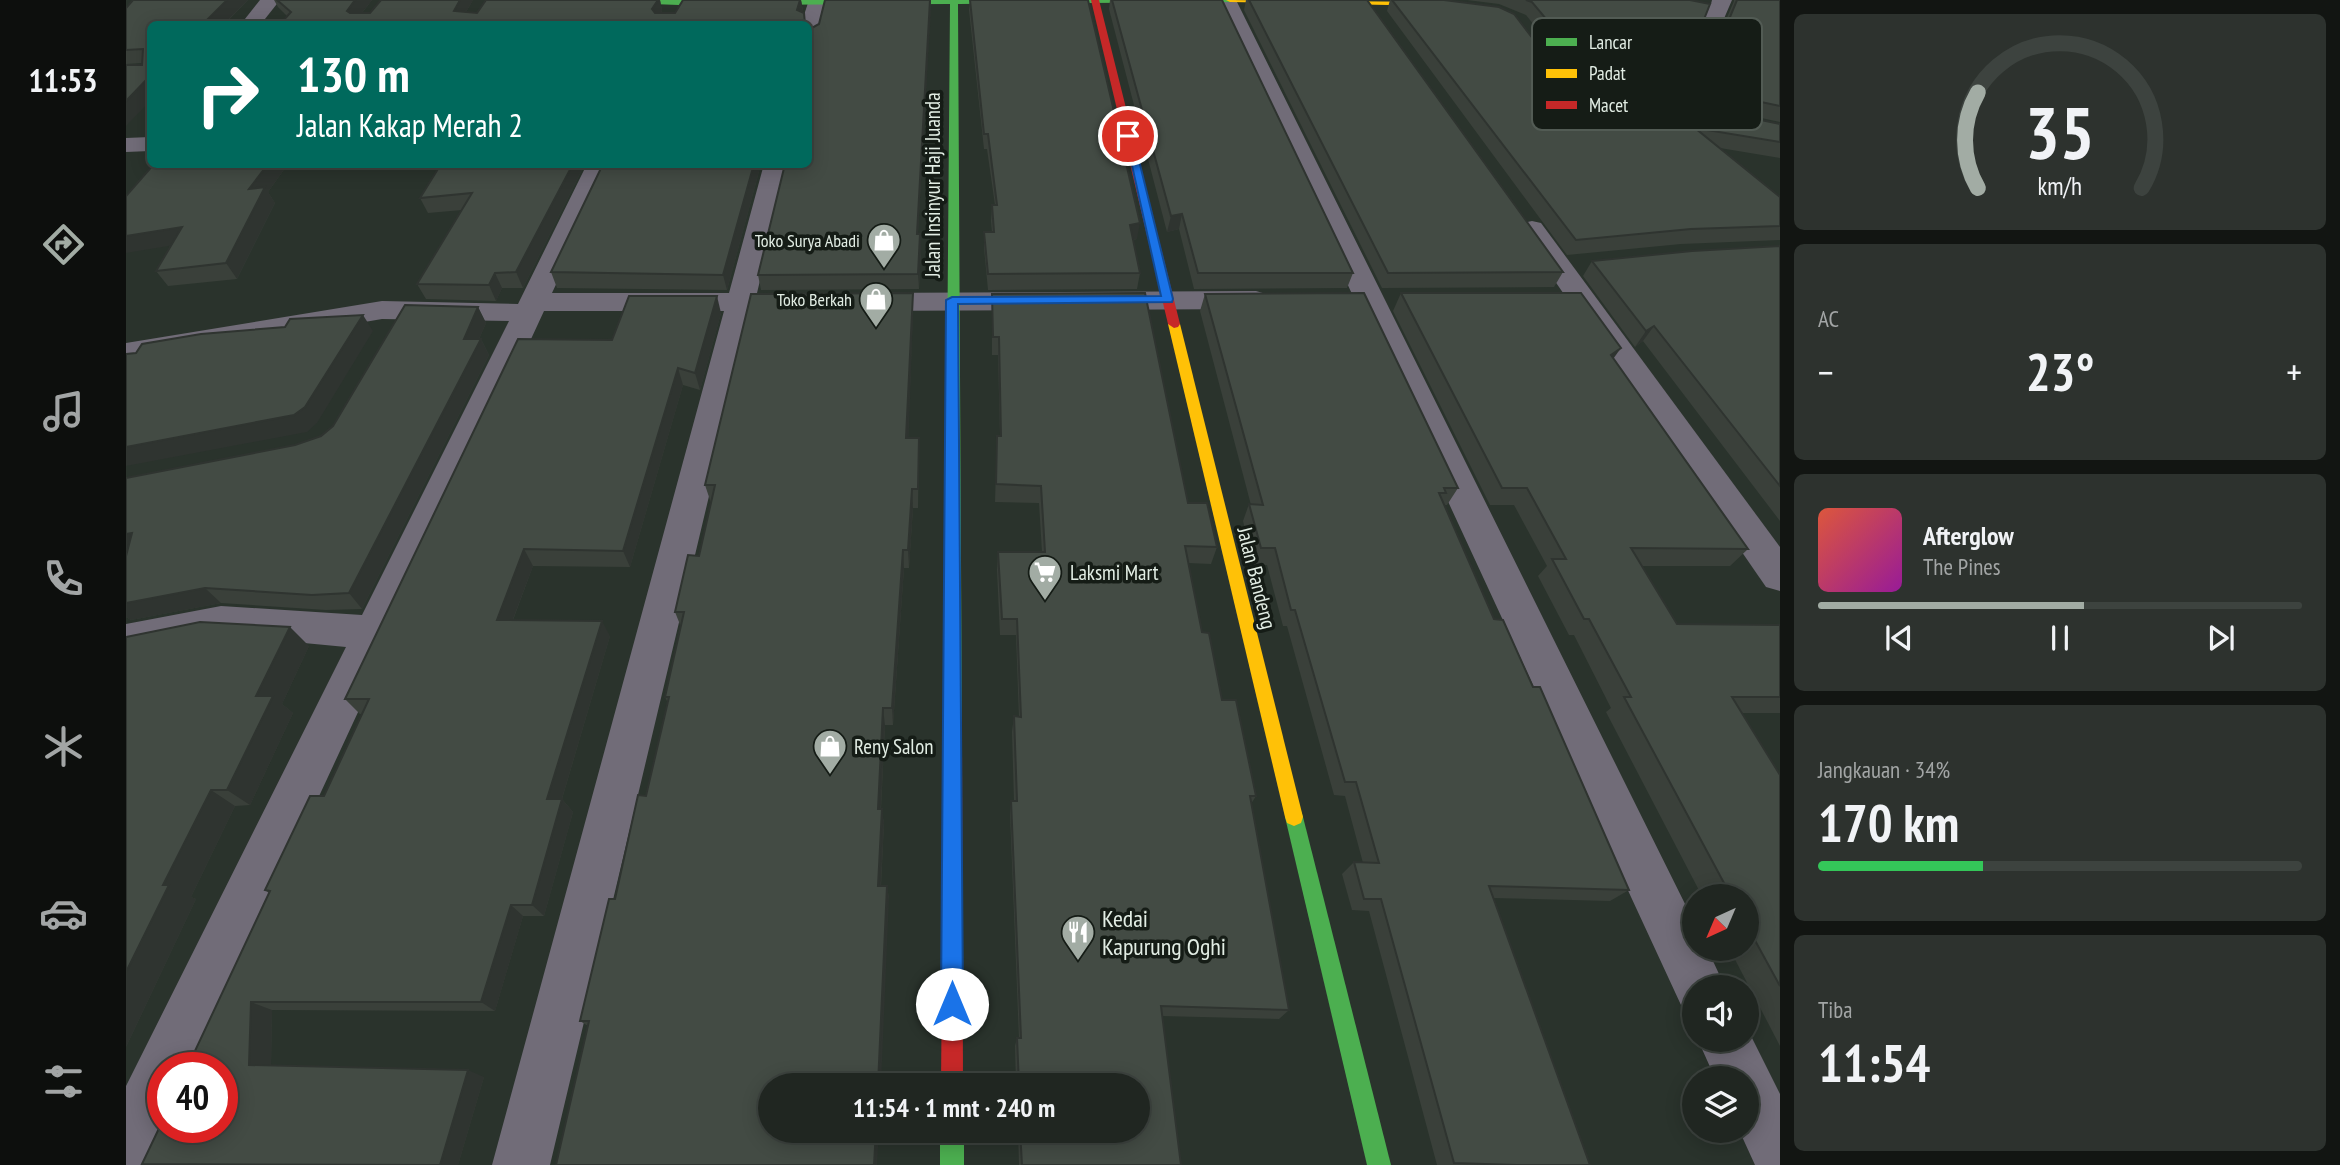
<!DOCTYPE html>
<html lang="id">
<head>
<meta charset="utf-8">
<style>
	body { margin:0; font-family:"PT Sans Narrow",sans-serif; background:#2d322e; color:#f1f3f6; height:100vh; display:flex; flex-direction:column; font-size:26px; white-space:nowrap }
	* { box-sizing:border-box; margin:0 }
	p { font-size:23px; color:#a2a5a5 }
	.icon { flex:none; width:38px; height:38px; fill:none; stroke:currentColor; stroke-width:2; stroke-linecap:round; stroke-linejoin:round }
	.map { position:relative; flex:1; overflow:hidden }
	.details { display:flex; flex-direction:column; gap:14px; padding:14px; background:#121512; width:560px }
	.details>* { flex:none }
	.hud { position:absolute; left:21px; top:21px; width:665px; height:147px; border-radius:10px; box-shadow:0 4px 18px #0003,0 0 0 2px #3d433f; background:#00695c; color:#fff; overflow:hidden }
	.needle { width:46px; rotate:224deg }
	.fabs { position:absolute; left:1556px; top:884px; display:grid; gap:14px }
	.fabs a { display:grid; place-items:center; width:77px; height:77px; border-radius:50%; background:#202621; box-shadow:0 4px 18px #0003,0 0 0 2px #3d433f; font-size:35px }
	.speed { position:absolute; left:21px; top:1052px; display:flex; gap:14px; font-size:35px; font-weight:700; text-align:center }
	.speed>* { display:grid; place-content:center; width:91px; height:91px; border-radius:50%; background:#202621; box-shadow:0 4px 18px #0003,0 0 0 2px #3d433f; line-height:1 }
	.speed .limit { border:10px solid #d22; background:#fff; color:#111 }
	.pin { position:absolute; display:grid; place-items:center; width:60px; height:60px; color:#fff; margin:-30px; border:4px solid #fff; border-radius:50%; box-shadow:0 2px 7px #0007 }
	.me { position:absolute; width:77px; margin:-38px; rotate:0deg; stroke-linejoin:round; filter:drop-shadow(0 0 5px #0008) }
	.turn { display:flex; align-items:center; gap:24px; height:147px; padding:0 35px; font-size:32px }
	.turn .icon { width:91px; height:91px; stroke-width:2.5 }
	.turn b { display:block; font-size:49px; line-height:60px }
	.big { font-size:52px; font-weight:700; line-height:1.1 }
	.details .widget { flex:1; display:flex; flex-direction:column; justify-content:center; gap:10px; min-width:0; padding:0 24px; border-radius:10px; background:#2d322e }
	.details .dial { align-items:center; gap:0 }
	.dial svg { height:182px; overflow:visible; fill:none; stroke:#3d433f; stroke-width:7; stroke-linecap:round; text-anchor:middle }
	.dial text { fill:#f1f3f6; stroke:none }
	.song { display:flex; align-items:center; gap:21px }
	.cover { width:84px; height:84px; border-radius:10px; background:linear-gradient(135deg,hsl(10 70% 55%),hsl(300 70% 35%)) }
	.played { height:7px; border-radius:4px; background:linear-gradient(90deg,#a2aca4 55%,#3d433f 55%) }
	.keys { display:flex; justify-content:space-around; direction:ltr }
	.heat { display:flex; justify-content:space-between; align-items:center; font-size:38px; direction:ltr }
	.charge { height:10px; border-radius:5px; background:linear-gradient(90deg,#34c759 34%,#3d433f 0) }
	.trip { position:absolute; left:632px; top:1073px; width:392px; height:70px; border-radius:35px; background:#202621; box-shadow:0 4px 18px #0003,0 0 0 2px #3d433f; font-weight:700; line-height:70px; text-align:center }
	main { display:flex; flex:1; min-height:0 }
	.tab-bar { display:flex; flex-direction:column; width:126px; justify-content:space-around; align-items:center; background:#0d0f0d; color:#a2a5a5 }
	.tab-bar .icon { width:49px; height:49px }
	.tab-bar .on { color:#a2aca4 }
	.tab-bar b { font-size:32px; color:#f1f3f6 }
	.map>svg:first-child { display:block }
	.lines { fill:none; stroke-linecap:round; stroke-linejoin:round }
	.street { fill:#716c78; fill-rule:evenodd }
	.fast { fill:#4caf50; fill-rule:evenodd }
	.slow { fill:#ffc107; fill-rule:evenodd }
	.jam { fill:#c62828; fill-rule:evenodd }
	.wall { fill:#3a403a }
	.shaded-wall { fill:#2f3430 }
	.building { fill:#434b44; stroke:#2f3430; stroke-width:2 }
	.route { fill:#1a73e8; stroke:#114b97; stroke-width:2 }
	.labels { text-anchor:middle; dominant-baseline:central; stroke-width:7; stroke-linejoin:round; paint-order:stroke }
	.far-poi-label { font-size:18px; fill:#e2ede4; stroke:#151c16; text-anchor:end }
	.street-label { font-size:21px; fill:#e2ede4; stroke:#151c16 }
	.poi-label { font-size:21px; fill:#e2ede4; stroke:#151c16; text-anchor:start }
	.near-poi-label { font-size:24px; fill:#e2ede4; stroke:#151c16; text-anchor:start }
	.key { fill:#151c16; stroke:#525b54; stroke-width:2 }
	.key-label { font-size:19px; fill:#e2ede4 }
</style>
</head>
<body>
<main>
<nav class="tab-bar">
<b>11:53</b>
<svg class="icon on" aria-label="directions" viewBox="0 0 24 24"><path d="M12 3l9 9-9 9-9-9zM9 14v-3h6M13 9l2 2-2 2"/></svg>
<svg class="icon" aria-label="music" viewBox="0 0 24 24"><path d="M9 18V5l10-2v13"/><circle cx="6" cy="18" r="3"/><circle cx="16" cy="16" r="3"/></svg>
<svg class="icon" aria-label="phone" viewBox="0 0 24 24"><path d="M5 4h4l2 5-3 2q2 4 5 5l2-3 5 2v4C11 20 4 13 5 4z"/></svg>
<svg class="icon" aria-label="climate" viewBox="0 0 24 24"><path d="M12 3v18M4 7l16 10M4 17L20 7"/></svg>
<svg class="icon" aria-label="car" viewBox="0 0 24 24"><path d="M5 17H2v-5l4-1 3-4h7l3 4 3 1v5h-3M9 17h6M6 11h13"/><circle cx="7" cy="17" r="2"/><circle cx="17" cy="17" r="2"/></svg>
<svg class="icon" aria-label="filters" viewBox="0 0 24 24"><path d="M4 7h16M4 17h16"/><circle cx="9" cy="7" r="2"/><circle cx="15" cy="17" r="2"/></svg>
</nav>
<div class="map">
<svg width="1654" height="1165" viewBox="0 0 1654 1165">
	<rect width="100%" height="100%" fill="#2a332c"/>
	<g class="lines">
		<!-- street -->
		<g class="street">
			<path d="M134,0h20l-19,24h-20z"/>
			<path d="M683,0l18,2 -9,35 -10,6v-19h-7z"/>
			<path d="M1090,0h20l458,922v26h13l18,39h-31v24l-13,-6z"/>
			<path d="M1523,0h41l21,4 1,-4h20l-25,58h-14l-3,-4 16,-39 -54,-11z"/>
			<path d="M24,137v14l-24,1v-14z"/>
			<path d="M461,164h25l-60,129h177l35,-129h24l-31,129 54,3 5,6 -5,6 -10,3h-48l-203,854h-58l232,-854h-180l-351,757h-30l2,59 -18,38h-21v-79l220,-439 -94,-9h-31l-95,20v-34l95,-18 141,9 147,-294 -127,-2 -256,44v-20l256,-42 136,3z"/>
			<path d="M1406,221l9,2 239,324v44l-14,-4 -247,-358 4,-6z"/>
			<path d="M1130,291l10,3 5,6 -5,6 -10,3 -395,2 -10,-3 -5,-6 5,-6 10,-3z"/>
			<path d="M1620,1026l34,68v71h-25l-16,-35h7v-52h-31l-17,-38h48z"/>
		</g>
		<!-- fast -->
		<g class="fast">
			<path d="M469,0h639l-4,2 -272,2 4,740 -3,6 -6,2 -6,-2 -3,-6 6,-740 -271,1 -80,-3z"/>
			<path d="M1168,808l7,3 2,6 88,348h-24l-82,-348 2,-6z"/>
			<rect x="814" y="1130" width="24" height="35"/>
		</g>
		<!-- slow -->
		<g class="slow">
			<path d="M1100,0l215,2 4,2 -4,2 -211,-4z"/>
			<path d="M1048,320l6,4 123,493 -2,6 -7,3 -7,-3 -2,-6 -117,-493z"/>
		</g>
		<!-- jam -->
		<g class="jam">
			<path d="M965,0h8l81,324 -2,3 -4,1 -6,-4z"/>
			<path d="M827,736l6,2 3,6 1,341h-22l3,-341 3,-6z"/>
		</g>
	</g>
	<!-- wall -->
	<g class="wall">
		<path d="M122,0l-98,101 -8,-38 -16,1v-56z"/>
		<path d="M148,0h98l-10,13h8l11,-13h92l-7,12 11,1 9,-13h174l2,11 -1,2h14l8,-13h118l2,11 -1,1 -515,4 -9,-9z"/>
		<path d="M805,0l-13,234 3,15 -2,40 -158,1 -3,-15z"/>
		<path d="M844,0l167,239 -4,1 7,33 -3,16 -149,1 -4,-42v-16h8l-1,-11 1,-16h3l-8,-56h-3l-15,-139z"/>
		<path d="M984,0h112l131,273 -6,15 -153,1 -15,-60 -12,3 -58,-223z"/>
		<path d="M1120,0h121l196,272 -9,15 -172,1 -138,-278z"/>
		<path d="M1264,0h54l131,81 205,43v34l-60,-10 60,49v43l-99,4 -114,11 -180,-244z"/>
		<path d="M1341,0h223l6,40 5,7 14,-1 19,-45v-1h46v122l-196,-42 -14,-10 -44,-55 -27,-11z"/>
		<path d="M28,164h134l-20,28 7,11 -38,76 -69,7 -12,-15 14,-25z"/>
		<path d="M459,164l-62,124h-21l-6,13 -70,-2 -9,-15 45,-74 -34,3 -8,-15z"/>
		<path d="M477,164h158l-34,126 -170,-2 -6,-16z"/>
		<path d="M1654,246v275l-137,-180 -8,6 -52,-71 9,-15z"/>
		<path d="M1275,293l212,66 135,190 -18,17h-89l36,58 103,1v88h-39l39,62v271l-51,-98h17v-52h-44l-96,-184 5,-4 -37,-73h-5l-31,-59 9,-10 -33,-61h-24l-97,-194z"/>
		<path d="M866,294l196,209 29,44 -6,17 -23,-1 14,69 20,68 34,96 -5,8 38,206 -10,9 -117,-3 19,149h-162l-1,-35h120v-45h-122l-1,-39 2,-8h2l-9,-224 1,-13h3l-2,-69 2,-16 5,1 -3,-82h-16l-3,-65 1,-18h44l-3,-49 -44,-1 2,-66h3l-2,-81h-6z"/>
		<path d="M1079,294l253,194 -11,17h-3l50,114 39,68 96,203 -19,11 -117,-3 97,267h-153l-68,-254 -17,-1 -10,-36 12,-12 9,1 -18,-67 -11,-1 -47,-169h-4l-16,-61h-13l-11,-44 6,-17 2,1 -51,-194z"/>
		<path d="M352,307l8,16 -7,16h2l8,16 -127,254 -36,1 -105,-7 -90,17 -5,-3v-61l169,-111 26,-9z"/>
		<path d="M787,312l-5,126h11l-1,70h-5l-4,60h-5l-11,157h-8l-4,84 3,14 -3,63h6l2,13 -301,127 -8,-5 35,-122 31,-103 22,-93 -3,-6 16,-70 -6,-15 24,-56 12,-53 -6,-18z"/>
		<path d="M595,313l-21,77 -17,-5 -53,182 -97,-1 -20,54 97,16 -48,163 11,13 -29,104h-21l-28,95 -223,-1 -1,55 213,12 -26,88 -316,-1 127,-271 -4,-3 59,-94 38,-82h-2l-15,-15 267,-359z"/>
		<path d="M0,637l183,9 -27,58 11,9 -43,92 -15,1 -44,91 5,2 -70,148z"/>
	</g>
	<!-- shaded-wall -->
	<g class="shaded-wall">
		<path d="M101,0h21l-24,24h-21z"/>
		<path d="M229,0h17l-19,24 -6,-13z"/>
		<path d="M334,0h13l-14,24 -5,-13z"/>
		<path d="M532,0h2l2,11 -6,12 -4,-14z"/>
		<path d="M674,0h1l2,11 -4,12 -2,-13z"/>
		<path d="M804,0l1,10 -14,239v-15z"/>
		<path d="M24,76v25l-24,25v-25z"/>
		<path d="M142,164h20l-20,28 7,11 -38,76 -11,-16 23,-74z"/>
		<path d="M447,164h12l-62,124 -7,-16z"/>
		<path d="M628,164h7l-34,126 -4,-15z"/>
		<path d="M1056,214l-3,15 -12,3 4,-16z"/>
		<path d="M1014,223l-3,16 -10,2 3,-16z"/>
		<path d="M56,227l11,15 -67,11v-17z"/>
		<path d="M794,234l1,15 -2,40 -1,-15z"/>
		<path d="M369,273l7,15 -6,13 -7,-16z"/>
		<path d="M787,293v19l-5,145 -2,-19z"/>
		<path d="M591,296l4,17 -21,77 -5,-17z"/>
		<path d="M352,307l8,16 -14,32 -8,-16z"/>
		<path d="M237,315l10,16 -56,92 -10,9 -181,34v-19z"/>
		<path d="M1528,326l-11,15 -8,6 11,-16z"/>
		<path d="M355,339l8,16 -127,254 -13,-16z"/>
		<path d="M1495,348l-13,18 3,-11z"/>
		<path d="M552,368l5,17 -53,182 -7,-16z"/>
		<path d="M786,489l1,19 -4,60 -1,-18z"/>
		<path d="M6,533l-6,21v-20z"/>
		<path d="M398,549l9,17 -26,69 -10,-15z"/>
		<path d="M777,550l1,18 -11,157 -1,-17z"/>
		<path d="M79,588l16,15 -90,17 -5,-3v-14z"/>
		<path d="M476,621l8,15 -52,176 -11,-13z"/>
		<path d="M164,627l19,19 -27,58 11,9 -43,92 -23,-15 29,-94z"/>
		<path d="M757,708l2,17 -5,98 -2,-14z"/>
		<path d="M85,790l24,16 -44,91 5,2 -70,148v-75l37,-87z"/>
		<path d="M436,799l11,13 -29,104 -12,-11z"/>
		<path d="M756,809l2,14 -4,76 -2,-13z"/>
		<path d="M761,886l2,13 -8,186h-3z"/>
		<path d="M385,905l12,11 -28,95 -14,-9z"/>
		<path d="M125,1002l21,8 -1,62 -22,-7z"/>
		<path d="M342,1070l16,7 -26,88h-18z"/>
		<path d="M750,1130h3l-2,35h-3z"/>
	</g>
	<!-- building -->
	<g class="building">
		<path d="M7,0h94l-24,24h-53v52l-24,25v-36h16l1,-16 -17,1v-42z"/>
		<path d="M151,0h78l-8,11 3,2h20l11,-13h79l-6,11 23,2 9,-13h172l-6,9 3,4h20l8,-13h117l-3,10 7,3 1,11h-525l11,-12z"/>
		<path d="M699,0h105l-13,234h3l-2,40 -160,1 27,-111h23v-134l11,-6z"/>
		<path d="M844,0h118l52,223 -10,2 10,48 -152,1 -4,-42h10l-2,-27h5l-9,-71h-4z"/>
		<path d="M986,0h110l131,273h-155l-16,-59 -11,2z"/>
		<path d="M1123,0h118l196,272 -175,1z"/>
		<path d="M1266,0h52l55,7 15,7 43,56 18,11 205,43v18l-85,-14 85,69v29l-89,3 -115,11z"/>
		<path d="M1400,0h164l20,4 -14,36 5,7 17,-1 19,-46h43v106l-189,-40 -14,-10 -45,-54z"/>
		<path d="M28,164h114l-19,25 16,-2 -39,76 -70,8 26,-44 -56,9v-40z"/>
		<path d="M315,164h132l-57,108 -21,1 -6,12 -72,-1 55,-91 -52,5z"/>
		<path d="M477,164h151l-31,111 -172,-3z"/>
		<path d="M1654,246v240l-126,-160 -8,5 -54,-70 100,-10z"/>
		<path d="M787,293l-7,145h13l-1,51h-6l-4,61h-5l-11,158h-9l-5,101h4l-4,77h9l-9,199h-108v45h106l-2,35h-318l33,-144h-9l29,-122h6l23,-104 8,1 23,-99h-4l19,-85h-9l13,-57 11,1 16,-71h-10l46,-191z"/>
		<path d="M1019,293l43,210h19l10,44 -32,-1 17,86 7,1 13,67h14l20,96h-6l39,214 -128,-4 20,159h-159l-2,-35h118v-45h-119l-2,-47h4l-10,-237h6l-3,-85 7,1 -4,-98h-15l-4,-67h47l-4,-66 -45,-2 1,-48h4l-2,-99h-6l-1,-43z"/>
		<path d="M1238,293l94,195h-14l2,5h-7l55,126 9,1 30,67h7l89,203 -140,-4 101,279h-74l-62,-2 -73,-264h-17l-10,-37 25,1 -23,-81h-11l-50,-172h-4l-16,-62h-14l-12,-44 14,1 -58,-211z"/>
		<path d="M1275,293h180l40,55 -10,7 137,194 -117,-1 46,76 103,1v72h-48l48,78v211l-34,-62v-28h-15l-107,-199h7l-42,-78h-5l-32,-60h14l-39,-71h-25z"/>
		<path d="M503,296h88l-22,77 -17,-5 -55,183 -99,-2 -27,71 105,1 -55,178h15l-30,106h-21l-30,97h-230l-2,63 219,5 -28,95 -298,-1 21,-44v7h59v-59h-35l83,-177 -5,-1 45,-94h14l45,-97h-24l173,-360 94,1z"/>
		<path d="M279,305l73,2 -14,32h17l-132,254 -37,2 -107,-7 -79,15v-47l6,-23 -6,1v-56l169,-33 26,-9 12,-10z"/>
		<path d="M237,315l-58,92 -11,8 -168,32v-93l10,-1 6,-9 59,-10 84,-7 5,-8z"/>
		<path d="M74,622l90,5 -34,69h17l-46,94h-16l-48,95h6l-43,87v-335z"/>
	</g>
	<!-- route -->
	<path class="route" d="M999,134l8,2 40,163 -1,3 -214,2 5,700 -3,7 -8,4 -8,-4 -3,-7 5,-704 6,-3 209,-1z"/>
	<!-- icons -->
	<defs>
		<symbol id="shop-pin" viewBox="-11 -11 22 30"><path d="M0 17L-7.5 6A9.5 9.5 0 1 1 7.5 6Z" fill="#a2aca4" stroke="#151c16"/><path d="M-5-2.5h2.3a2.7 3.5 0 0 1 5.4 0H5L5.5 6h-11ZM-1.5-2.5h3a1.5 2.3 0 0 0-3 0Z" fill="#fff"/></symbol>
		<symbol id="supermarket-pin" viewBox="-11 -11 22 30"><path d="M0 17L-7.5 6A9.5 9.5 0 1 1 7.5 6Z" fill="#a2aca4" stroke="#151c16"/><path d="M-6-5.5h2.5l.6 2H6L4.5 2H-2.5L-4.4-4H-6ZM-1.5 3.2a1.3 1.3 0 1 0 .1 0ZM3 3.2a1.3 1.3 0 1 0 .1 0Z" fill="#fff"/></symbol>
		<symbol id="restaurant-pin" viewBox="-11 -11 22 30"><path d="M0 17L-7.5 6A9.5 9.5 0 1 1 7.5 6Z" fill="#a2aca4" stroke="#151c16"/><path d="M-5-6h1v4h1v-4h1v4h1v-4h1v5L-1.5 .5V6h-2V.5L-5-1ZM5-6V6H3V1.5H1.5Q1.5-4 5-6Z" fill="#fff"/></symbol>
	</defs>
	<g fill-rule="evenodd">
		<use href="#shop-pin" x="739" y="221" width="38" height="52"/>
		<use href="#shop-pin" x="731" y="280" width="38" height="52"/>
		<use href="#supermarket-pin" x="900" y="553" width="38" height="52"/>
		<use href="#shop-pin" x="685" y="727" width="38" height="52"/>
		<use href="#restaurant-pin" x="933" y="913" width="38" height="52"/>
	</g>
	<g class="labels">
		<!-- far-poi labels -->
		<g class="far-poi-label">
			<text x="734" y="240">Toko Surya Abadi</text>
			<text x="726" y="299">Toko Berkah</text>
		</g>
		<!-- street labels -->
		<g class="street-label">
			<text transform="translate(806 185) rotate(-90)">Jalan Insinyur Haji Juanda</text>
			<text transform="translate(1131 578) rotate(76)">Jalan Bandeng</text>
		</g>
		<!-- poi labels -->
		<g class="poi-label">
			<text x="944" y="572">Laksmi Mart</text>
			<text x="728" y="746">Reny Salon</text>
		</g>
		<!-- near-poi labels -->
		<g class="near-poi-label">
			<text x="976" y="918">Kedai<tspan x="976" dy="28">Kapurung Oghi</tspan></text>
		</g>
	</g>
	<!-- legend -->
	<rect x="1406" y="18" width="230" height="112" rx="10" class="key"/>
	<rect x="1420" y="38" width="31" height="8" fill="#4caf50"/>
	<rect x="1420" y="69" width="31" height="9" fill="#ffc107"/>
	<rect x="1420" y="101" width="31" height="8" fill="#c62828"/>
	<g class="key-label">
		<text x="1463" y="49">Lancar</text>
		<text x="1463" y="80">Padat</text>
		<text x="1463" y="112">Macet</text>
	</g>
</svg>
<div class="fabs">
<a><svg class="needle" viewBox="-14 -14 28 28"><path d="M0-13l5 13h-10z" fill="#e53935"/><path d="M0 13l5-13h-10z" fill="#a2a5a5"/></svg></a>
<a><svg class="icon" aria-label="sound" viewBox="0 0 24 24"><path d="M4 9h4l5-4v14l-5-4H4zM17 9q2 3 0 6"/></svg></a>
<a><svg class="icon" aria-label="layers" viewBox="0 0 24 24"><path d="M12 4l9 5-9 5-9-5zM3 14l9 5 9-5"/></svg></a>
</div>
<div class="speed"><div class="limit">40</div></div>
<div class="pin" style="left:1002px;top:136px;background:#d93025"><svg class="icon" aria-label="arrive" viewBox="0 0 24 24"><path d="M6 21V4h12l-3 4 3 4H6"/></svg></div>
<svg class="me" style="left:826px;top:1004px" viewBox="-20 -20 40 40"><circle r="19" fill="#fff"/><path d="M0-13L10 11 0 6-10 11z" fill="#1a73e8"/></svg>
<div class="trip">11:54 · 1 mnt · 240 m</div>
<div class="hud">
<div class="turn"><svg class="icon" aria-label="right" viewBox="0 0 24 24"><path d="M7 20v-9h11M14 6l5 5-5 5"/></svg><div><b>130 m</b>Jalan Kakap Merah 2</div></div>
</div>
</div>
<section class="details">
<div class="widget dial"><svg viewBox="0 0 100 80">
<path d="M14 69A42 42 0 1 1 86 69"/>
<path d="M14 69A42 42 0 0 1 14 27" stroke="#a2aca4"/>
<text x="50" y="56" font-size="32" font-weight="700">35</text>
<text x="50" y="72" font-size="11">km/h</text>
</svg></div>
<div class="widget"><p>AC</p>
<div class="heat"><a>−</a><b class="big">23°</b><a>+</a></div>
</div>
<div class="widget">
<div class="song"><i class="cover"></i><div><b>Afterglow</b><p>The Pines</p></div></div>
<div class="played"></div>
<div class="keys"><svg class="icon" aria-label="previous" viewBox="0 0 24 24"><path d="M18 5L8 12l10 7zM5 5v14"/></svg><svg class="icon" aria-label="pause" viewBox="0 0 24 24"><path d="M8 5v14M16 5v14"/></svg><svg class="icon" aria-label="next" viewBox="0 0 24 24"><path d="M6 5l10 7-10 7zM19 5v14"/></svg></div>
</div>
<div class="widget"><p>Jangkauan · 34%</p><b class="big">170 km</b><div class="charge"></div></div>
<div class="widget"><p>Tiba</p><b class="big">11:54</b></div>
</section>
</main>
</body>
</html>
